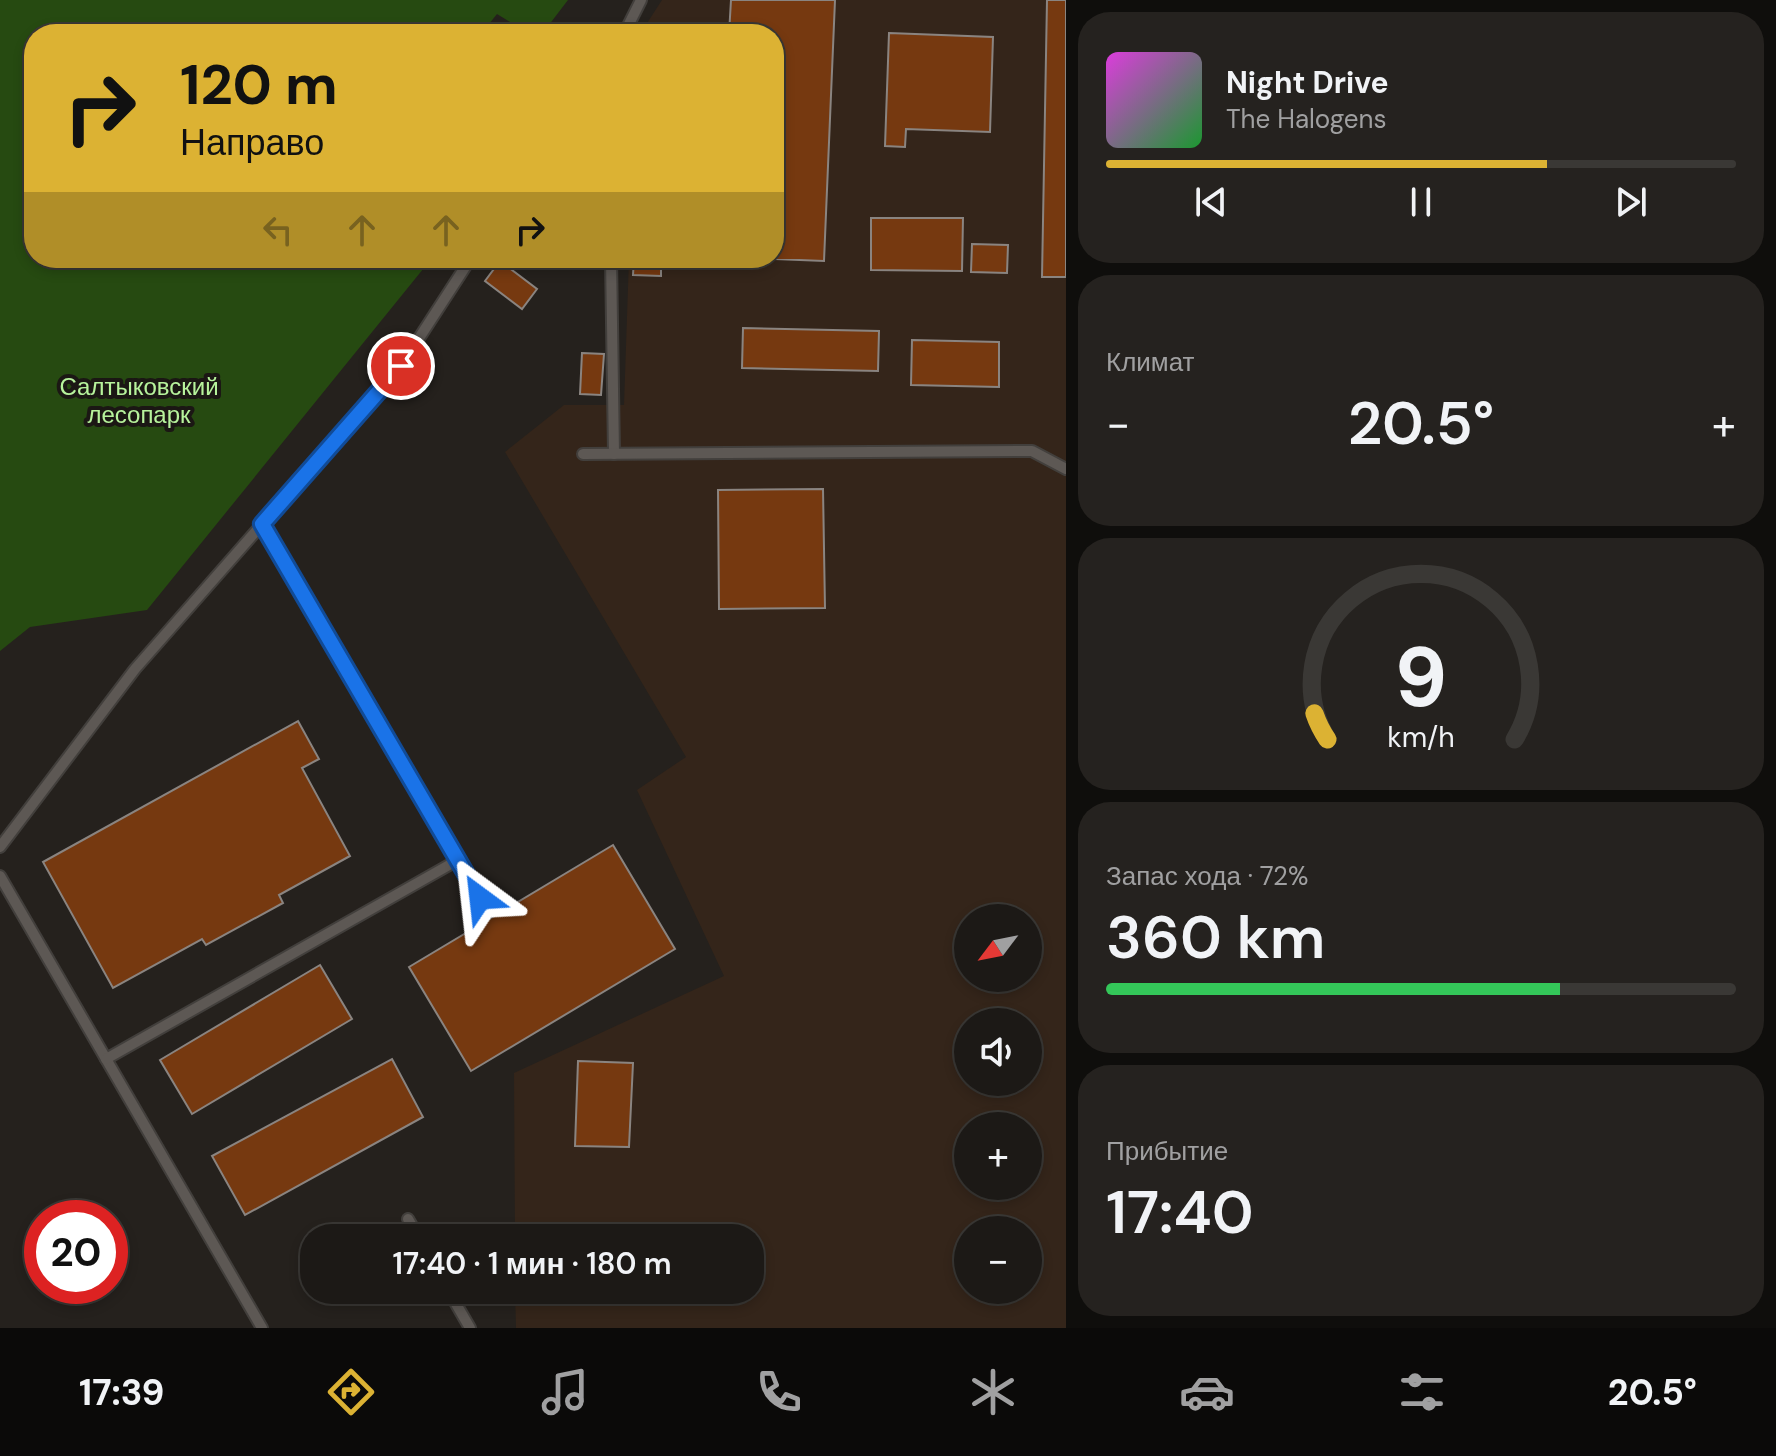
<!DOCTYPE html>
<html lang="ru">
<head>
<meta charset="utf-8">
<style>
	body { margin:0; font-family:"DM Sans",sans-serif; background:#25221f; color:#f1f3f6; height:100vh; display:flex; flex-direction:column; font-size:30px; white-space:nowrap }
	* { box-sizing:border-box; margin:0 }
	p { font-size:26px; color:#a0a0a1 }
	.icon { flex:none; width:44px; height:44px; fill:none; stroke:currentColor; stroke-width:2; stroke-linecap:round; stroke-linejoin:round }
	.map { position:relative; flex:1; overflow:hidden }
	.details { display:flex; flex-direction:column; gap:12px; padding:12px; background:#0f0e0c; width:710px }
	.details>* { flex:none }
	.top-card { position:absolute; left:24px; top:24px; width:760px; height:244px; border-radius:32px; box-shadow:0 4px 12px #0003,0 0 0 2px #3a3835; background:#dcb233; color:#111; overflow:hidden }
	.needle { width:52px; rotate:238deg }
	.tools { position:absolute; left:954px; top:904px; display:grid; gap:16px }
	.tools a { display:grid; place-items:center; width:88px; height:88px; border-radius:50%; background:#1c1916; box-shadow:0 4px 12px #0003,0 0 0 2px #3a3835; font-size:40px }
	.speed { position:absolute; left:24px; top:1200px; display:flex; gap:16px; font-size:40px; font-weight:700; text-align:center }
	.speed>* { display:grid; place-content:center; width:104px; height:104px; border-radius:50%; background:#1c1916; box-shadow:0 4px 12px #0003,0 0 0 2px #3a3835; line-height:1 }
	.speed .limit { border:12px solid #d22; background:#fff; color:#111 }
	.pin { position:absolute; display:grid; place-items:center; width:68px; height:68px; color:#fff; margin:-34px; border:4px solid #fff; border-radius:50%; box-shadow:0 2px 8px #0007 }
	.me { position:absolute; width:88px; margin:-44px; rotate:330deg; stroke-linejoin:round; filter:drop-shadow(0 0 6px #0008) }
	.turn { display:flex; align-items:center; gap:28px; height:168px; padding:0 24px; font-size:36px }
	.turn .icon { width:104px; height:104px; stroke-width:2.5 }
	.turn b { display:block; font-size:56px; line-height:68px }
	.lanes { display:flex; align-items:center; height:76px; padding:0 24px; background:#0003; justify-content:center; gap:40px; direction:ltr }
	.lanes .off { opacity:.35 }
	.big { font-size:60px; font-weight:600; line-height:1.1 }
	.details .widget { flex:1; display:flex; flex-direction:column; justify-content:center; gap:12px; min-width:0; padding:0 28px; border-radius:32px; background:#25221f }
	.details .dial { align-items:center; gap:0 }
	.dial svg { height:208px; overflow:visible; fill:none; stroke:#3a3835; stroke-width:7; stroke-linecap:round; text-anchor:middle }
	.dial text { fill:#f1f3f6; stroke:none }
	.song { display:flex; align-items:center; gap:24px }
	.cover { width:96px; height:96px; border-radius:12px; background:linear-gradient(135deg,hsl(300 70% 55%),hsl(130 70% 35%)) }
	.played { height:8px; border-radius:4px; background:linear-gradient(90deg,#dcb233 70%,#3a3835 70%) }
	.keys { display:flex; justify-content:space-around; direction:ltr }
	.heat { display:flex; justify-content:space-between; align-items:center; font-size:44px; direction:ltr }
	.charge { height:12px; border-radius:6px; background:linear-gradient(90deg,#34c759 72%,#3a3835 0) }
	.trip { position:absolute; left:300px; top:1224px; width:464px; height:80px; border-radius:32px; background:#1c1916; box-shadow:0 4px 12px #0003,0 0 0 2px #3a3835; font-weight:600; line-height:80px; text-align:center }
	.tab-bar { display:flex; height:128px; justify-content:space-around; align-items:center; background:#0b0a09; color:#a0a0a1 }
	.tab-bar .icon { width:56px; height:56px }
	.tab-bar .current { color:#dcb233 }
	.tab-bar b { font-size:36px; color:#f1f3f6 }
	main { display:flex; flex:1; min-height:0 }
	.map>svg:first-child { display:block }
	.industrial { fill:#34251a; fill-rule:evenodd }
	.green { fill:#264a11 }
	.building { fill:#763910; stroke:#8a8480; stroke-width:2 }
	.lines { fill:none; stroke-linecap:round; stroke-linejoin:round }
	.service-casing { stroke:#423f3c; stroke-width:14 }
	.service { stroke:#5d5854; stroke-width:10 }
	.route-casing { stroke:#114b97; stroke-width:20 }
	.route { stroke:#1a73e8; stroke-width:14 }
	.labels { text-anchor:middle; dominant-baseline:central; stroke-width:8; stroke-linejoin:round; paint-order:stroke }
	.park-label { font-size:24px; fill:#b7f39c; stroke:#1b1714 }
</style>
</head>
<body>
<main>
<div class="map">
<svg width="1066" height="1328" viewBox="0 0 1066 1328">
	<rect width="100%" height="100%" fill="#25211d"/>
	<!-- industrial -->
	<path class="industrial" d="M662,0h404v1328h-550l-1,-38h235v-52h-235l-1,-165 210,-97 -87,-186 49,-33 -181,-305 59,-47h60l5,-147h145v-224h-134zM968,918h60v60h-60zM968,1022h60v60h-60zM968,1126h60v60h-60zM968,1230h60v60h-60z"/>
	<!-- green -->
	<path class="green" d="M0,0h568l-26,34h-12l-33,-20 -16,20h-447v224h398l-285,352 -117,17 -30,24z"/>
	<!-- building -->
	<g class="building">
		<path d="M731,0h104l-11,261 -72,-3h22v-224h-45z"/>
		<path d="M1047,0h19v277h-24z"/>
		<path d="M889,33l104,4 -3,95 -84,-3 -1,18 -20,-1z"/>
		<path d="M871,218h92l-1,53 -91,-1z"/>
		<path d="M972,244l36,1 -1,28 -36,-1z"/>
		<path d="M634,258h27v18l-28,-1z"/>
		<path d="M500,261l37,28 -15,20 -37,-28z"/>
		<path d="M743,328l136,3 -1,40 -136,-3z"/>
		<path d="M912,340l87,2v45l-88,-2z"/>
		<path d="M582,353l22,1 -3,41 -21,-1z"/>
		<path d="M823,489l2,119 -106,1 -1,-119z"/>
		<path d="M298,721l21,38 -17,9 48,88 -71,39 4,8 -77,42 -4,-6 -89,49 -70,-126z"/>
		<path d="M613,845l62,104 -204,122 -62,-104z"/>
		<path d="M320,965l32,54 -160,95 -32,-54z"/>
		<path d="M392,1059l31,58 -178,98 -33,-59z"/>
		<path d="M578,1061l55,2 -4,84 -54,-1z"/>
	</g>
	<g class="lines">
		<defs>
			<g id="service">
				<path d="M624,34l17,-34"/>
				<path d="M611,258l3,196"/>
				<path d="M583,454l449,-3 34,18"/>
				<path d="M262,524l218,374"/>
				<path d="M0,847l135,-178 266,-303 70,-108"/>
				<path d="M0,876l262,452"/>
				<path d="M106,1059l352,-199"/>
				<path d="M408,1219l11,19"/>
				<path d="M448,1290l22,38"/>
			</g>
		</defs>
		<!-- service casing -->
		<use href="#service" class="service-casing"/>
		<!-- service -->
		<use href="#service" class="service"/>
	</g>
	<g class="lines">
		<defs>
			<path id="route" d="M401,366l-139,158 218,374"/>
		</defs>
		<!-- route casing -->
		<use href="#route" class="route-casing"/>
		<!-- route -->
		<use href="#route" class="route"/>
	</g>
	<g class="labels">
		<!-- park labels -->
		<g class="park-label">
			<text x="139" y="386">Салтыковский<tspan x="139" dy="28">лесопарк</tspan></text>
		</g>
	</g>
</svg>
<div class="tools">
<a><svg class="needle" viewBox="-14 -14 28 28"><path d="M0-13l5 13h-10z" fill="#e53935"/><path d="M0 13l5-13h-10z" fill="#a0a0a1"/></svg></a>
<a><svg class="icon" aria-label="sound" viewBox="0 0 24 24"><path d="M4 9h4l5-4v14l-5-4H4zM17 9q2 3 0 6"/></svg></a>
<a>+</a>
<a>−</a>
</div>
<div class="speed"><div class="limit">20</div></div>
<div class="pin" style="left:401px;top:366px;background:#d93025"><svg class="icon" aria-label="arrive" viewBox="0 0 24 24"><path d="M6 21V4h12l-3 4 3 4H6"/></svg></div>
<svg class="me" style="left:480px;top:898px" viewBox="-20 -20 40 40"><path d="M0-17L14 15 0 8-14 15z" fill="#1a73e8" stroke="#fff" stroke-width="4"/></svg>
<div class="trip">17:40 · 1 мин · 180 m</div>
<div class="top-card">
<div class="turn"><svg class="icon" aria-label="right" viewBox="0 0 24 24"><path d="M7 20v-9h11M14 6l5 5-5 5"/></svg><div><b>120 m</b>Направо</div></div>
<div class="lanes"><svg class="icon off" aria-label="left" viewBox="0 0 24 24"><path d="M17 20v-9H6M10 6l-5 5 5 5"/></svg><svg class="icon off" aria-label="ahead" viewBox="0 0 24 24"><path d="M12 20V5M6 11l6-6 6 6"/></svg><svg class="icon off" aria-label="ahead" viewBox="0 0 24 24"><path d="M12 20V5M6 11l6-6 6 6"/></svg><svg class="icon" aria-label="right" viewBox="0 0 24 24"><path d="M7 20v-9h11M14 6l5 5-5 5"/></svg></div>
</div>
</div>
<section class="details">
<div class="widget">
<div class="song"><i class="cover"></i><div><b>Night Drive</b><p>The Halogens</p></div></div>
<div class="played"></div>
<div class="keys"><svg class="icon" aria-label="previous" viewBox="0 0 24 24"><path d="M18 5L8 12l10 7zM5 5v14"/></svg><svg class="icon" aria-label="pause" viewBox="0 0 24 24"><path d="M8 5v14M16 5v14"/></svg><svg class="icon" aria-label="next" viewBox="0 0 24 24"><path d="M6 5l10 7-10 7zM19 5v14"/></svg></div>
</div>
<div class="widget"><p>Климат</p>
<div class="heat"><a>−</a><b class="big">20.5°</b><a>+</a></div>
</div>
<div class="widget dial"><svg viewBox="0 0 100 80">
<path d="M14 69A42 42 0 1 1 86 69"/>
<path d="M14 69A42 42 0 0 1 9 59" stroke="#dcb233"/>
<text x="50" y="56" font-size="32" font-weight="700">9</text>
<text x="50" y="72" font-size="11">km/h</text>
</svg></div>
<div class="widget"><p>Запас хода · 72%</p><b class="big">360 km</b><div class="charge"></div></div>
<div class="widget"><p>Прибытие</p><b class="big">17:40</b></div>
</section>
</main>
<nav class="tab-bar">
<b>17:39</b>
<svg class="icon current" aria-label="directions" viewBox="0 0 24 24"><path d="M12 3l9 9-9 9-9-9zM9 14v-3h6M13 9l2 2-2 2"/></svg>
<svg class="icon" aria-label="music" viewBox="0 0 24 24"><path d="M9 18V5l10-2v13"/><circle cx="6" cy="18" r="3"/><circle cx="16" cy="16" r="3"/></svg>
<svg class="icon" aria-label="phone" viewBox="0 0 24 24"><path d="M5 4h4l2 5-3 2q2 4 5 5l2-3 5 2v4C11 20 4 13 5 4z"/></svg>
<svg class="icon" aria-label="climate" viewBox="0 0 24 24"><path d="M12 3v18M4 7l16 10M4 17L20 7"/></svg>
<svg class="icon" aria-label="car" viewBox="0 0 24 24"><path d="M5 17H2v-5l4-1 3-4h7l3 4 3 1v5h-3M9 17h6M6 11h13"/><circle cx="7" cy="17" r="2"/><circle cx="17" cy="17" r="2"/></svg>
<svg class="icon" aria-label="filters" viewBox="0 0 24 24"><path d="M4 7h16M4 17h16"/><circle cx="9" cy="7" r="2"/><circle cx="15" cy="17" r="2"/></svg>
<b>20.5°</b>
</nav>
</body>
</html>
